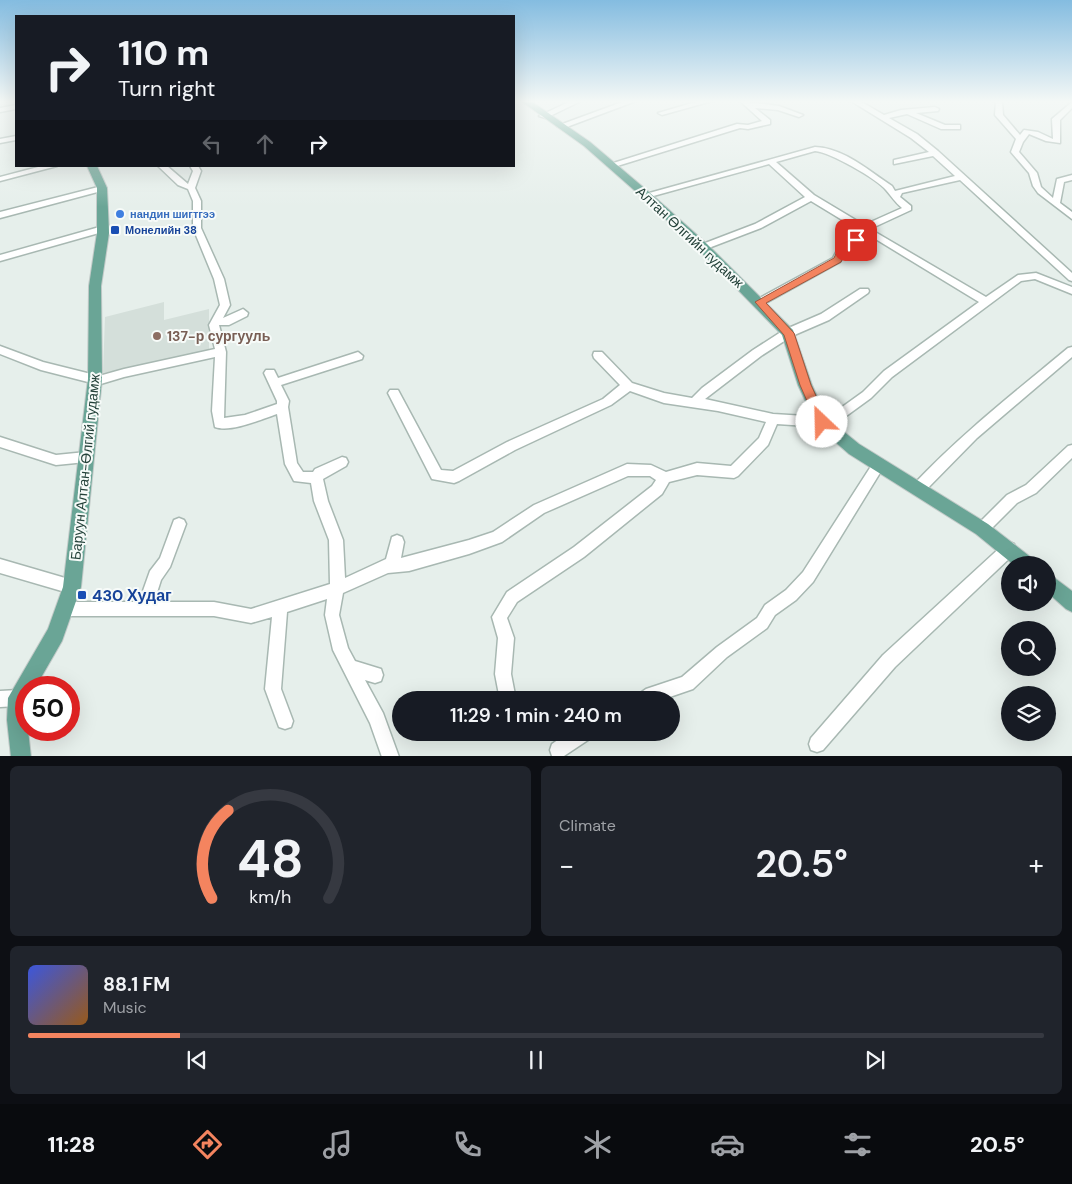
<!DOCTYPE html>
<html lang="en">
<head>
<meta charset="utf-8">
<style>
	body { margin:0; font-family:"DM Sans",sans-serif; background:#20242c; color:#f1f3f6; height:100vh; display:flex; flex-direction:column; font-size:19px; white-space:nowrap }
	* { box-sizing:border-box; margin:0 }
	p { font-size:16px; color:#9ea1a6 }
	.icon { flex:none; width:28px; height:28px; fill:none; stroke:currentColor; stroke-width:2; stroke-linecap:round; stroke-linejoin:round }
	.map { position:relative; height:756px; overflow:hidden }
	.sheet { display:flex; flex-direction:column; gap:10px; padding:10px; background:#0d0f14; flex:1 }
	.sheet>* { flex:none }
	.top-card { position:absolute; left:15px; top:15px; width:500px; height:152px; border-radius:0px; box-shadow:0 5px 20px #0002; background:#171b24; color:#f1f3f6; overflow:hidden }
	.tools { position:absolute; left:1001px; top:556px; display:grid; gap:10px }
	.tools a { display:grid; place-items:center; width:55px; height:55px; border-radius:50%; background:#171b24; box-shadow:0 5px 20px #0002; font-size:25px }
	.speed { position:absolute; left:15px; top:676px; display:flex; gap:10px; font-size:25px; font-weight:700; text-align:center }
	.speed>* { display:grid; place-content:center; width:65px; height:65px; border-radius:50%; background:#171b24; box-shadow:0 5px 20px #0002; line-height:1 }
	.speed .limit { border:8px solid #d22; background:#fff; color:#111 }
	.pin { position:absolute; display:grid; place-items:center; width:42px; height:42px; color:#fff; margin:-21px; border-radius:10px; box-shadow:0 2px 8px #0006 }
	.me { position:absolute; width:55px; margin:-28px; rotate:336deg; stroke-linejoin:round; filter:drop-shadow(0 0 4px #0008) }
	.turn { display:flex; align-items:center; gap:18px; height:105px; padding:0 20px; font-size:22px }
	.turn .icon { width:65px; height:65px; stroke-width:2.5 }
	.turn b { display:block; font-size:35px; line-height:42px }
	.lanes { display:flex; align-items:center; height:48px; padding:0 20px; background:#0003; justify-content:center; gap:25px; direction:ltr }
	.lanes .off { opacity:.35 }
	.big { font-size:38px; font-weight:600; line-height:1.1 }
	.sheet .card { flex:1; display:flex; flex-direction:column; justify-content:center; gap:8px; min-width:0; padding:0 18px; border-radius:8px; background:#20242c }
	.sheet .dial { align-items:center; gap:0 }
	.dial svg { height:130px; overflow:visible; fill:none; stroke:#363941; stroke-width:7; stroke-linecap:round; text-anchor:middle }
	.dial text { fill:#f1f3f6; stroke:none }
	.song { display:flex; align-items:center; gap:15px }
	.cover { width:60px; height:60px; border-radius:8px; background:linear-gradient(135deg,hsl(230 70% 55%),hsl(30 70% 35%)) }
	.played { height:5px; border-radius:2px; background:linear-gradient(90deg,#f4845f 15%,#363941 15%) }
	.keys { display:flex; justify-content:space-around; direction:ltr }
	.heat { display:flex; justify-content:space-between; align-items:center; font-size:28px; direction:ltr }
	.sheet .tiles { flex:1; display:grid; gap:10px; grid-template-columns:1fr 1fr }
	.card:last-child { grid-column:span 2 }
	.trip { position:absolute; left:392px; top:691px; width:288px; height:50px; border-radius:25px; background:#171b24; box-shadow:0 5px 20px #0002; font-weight:600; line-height:50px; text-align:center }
	.menu { display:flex; height:80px; justify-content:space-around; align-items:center; background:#090b0e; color:#9ea1a6 }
	.menu .icon { width:35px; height:35px }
	.menu .on { color:#f4845f }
	.menu b { font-size:22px; color:#f1f3f6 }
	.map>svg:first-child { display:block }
	.built { fill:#d4dfda }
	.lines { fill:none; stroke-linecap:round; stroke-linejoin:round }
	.minor-casing { stroke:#a8b8b2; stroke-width:3 }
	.major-casing { stroke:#c2cac8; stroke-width:2 }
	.minor { fill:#fff; fill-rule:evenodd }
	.major { fill:#6aa596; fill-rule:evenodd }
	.route { fill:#f4845f; stroke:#9f563e }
	.shop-dot { fill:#3f7fe0; stroke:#f7fbf9; stroke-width:2 }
	.transit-dot { fill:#1a4fb4; stroke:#f7fbf9; stroke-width:2 }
	.education-dot { fill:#8d6e63; stroke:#f7fbf9; stroke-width:2 }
	.labels { text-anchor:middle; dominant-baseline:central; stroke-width:4; stroke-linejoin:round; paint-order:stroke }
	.far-shop-label { font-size:11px; font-weight:bold; fill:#366cbe; stroke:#f7fbf9; text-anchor:start }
	.far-transit-label { font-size:11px; font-weight:bold; fill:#164399; stroke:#f7fbf9; text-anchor:start }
	.street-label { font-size:14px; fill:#24423a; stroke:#f7fbf9 }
	.education-label { font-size:14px; font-weight:bold; fill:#785e54; stroke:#f7fbf9; text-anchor:start }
	.near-transit-label { font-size:16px; font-weight:bold; fill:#164399; stroke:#f7fbf9; text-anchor:start }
</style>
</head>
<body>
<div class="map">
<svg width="1072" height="757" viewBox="0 0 1072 757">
	<rect width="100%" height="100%" fill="#e6efeb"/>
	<!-- built -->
	<path class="built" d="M164,302v18l45,-11v42l-106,22 2,-56z"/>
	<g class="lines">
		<defs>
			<g id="minor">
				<path d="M571,101h10l-35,17 -7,-2z"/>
				<path d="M625,101h11l-72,27 -7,-2z"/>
				<path d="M699,101h13l-50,14 -4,-2z"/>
				<path d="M740,101l39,5 24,9 -4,2 -21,-7 -23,-2 15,12v4l-22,5 -8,-1 -126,39 -7,-2 130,-41 11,1 14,-4z"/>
				<path d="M851,101h9l24,14 17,-5 34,-3 4,2 -1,2 -22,2 29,12h15v4h-19l-34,-15 -18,4 28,16 21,17 134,122v8l-3,-1 -109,-100 -58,13 -2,4 11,9v4l-41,19 116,68 32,-22 18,-2 36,14v7l-37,-15 -14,2 -129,96 -21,21 -33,24 -16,5 -45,-3 -9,21 -30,31 -4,2 -37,-3 -28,7 -7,12 -78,63 -67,45 -10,16 7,20 -3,36 5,26h-16l-5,-26 3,-36 -6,-21 15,-25 67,-45 78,-61 4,-6 -6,-4h-22l-84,37 -42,29 -33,12 -60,17 -21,2 -45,20 -4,22 9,33 7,13 26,8 2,6 -2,6 -6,2 -10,-3 18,33 16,44h-17l-12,-34 -37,-73 -8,-35 2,-16 -40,13 -6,77 12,32 -2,6 -6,2 -6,-2 -14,-38 7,-72 -21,6 -37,-7h-148l-5,-2 -2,-5 2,-5 5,-2h73l11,-31 10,-13 14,-38 5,-2 5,2 2,4 -16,43 -9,13 -7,22h60l37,7 79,-25 -1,-44 -15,-39 -3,-18 -17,-2 -9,-17 -8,-50c-15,5 -46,19 -62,13l-3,-16 3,-54 -91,20 -30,9 -4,-1 -2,-3 -47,-12 -41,-16v-8l43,16 56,14 25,-7 91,-20 -6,-24 11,-20 -6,-26 -21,-51v-27l-5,-12 -10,-4 -20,-19h9l21,18 5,-13 -3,-5h8l3,5 -6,17 6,13v27l23,51 6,26 -7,13 20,-9 5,4 -1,3 -18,9h-10l7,27 -2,66 21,-3 32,-11v-3l-13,-28 2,-3h8l4,8 80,-26 5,4 -1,3 -81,26 8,16 -1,6 9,56 6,9h10l2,-3 27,-12 4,1 2,4 -2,4 -23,13 5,22 15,39 2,38 41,-19 6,-22 5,-2 5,2 2,5 -3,16 68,-18 24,-8 41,-27 93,-41 24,1 15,7 31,-9 34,3 28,-28 7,-16 -48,-11 -54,-8 -34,-12 -19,14 -96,45 -56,31 -5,2 -22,-4 -44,-86 2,-3h8l43,80 12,1 54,-29 96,-43 17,-14 -26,-27 -1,-3 1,-3h8l30,31 32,10 28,5 10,-10 51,-38 31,-20 37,-16 39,-25h8l1,2 -1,2 -39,27 -37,16 -31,20 -56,43 68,15 49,3 9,-2 32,-23 21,-21 95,-69 -110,-67 -22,14 -7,13 -76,42h-8l-1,-2 1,-2 77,-42 7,-13 22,-13 -51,-31 -50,27 -55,21h-6v-4l55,-21 50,-27 -36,-33 -123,34 -4,-3 173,-48c29,1 54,24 77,39l3,5 60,-15 -22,-20 -39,8v-4l35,-8 -18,-14zM815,151c15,1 62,28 71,39 6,7 9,12 16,18l-38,17 -50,-30 -38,-33z"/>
				<path d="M996,101h6l1,14 17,20 4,-5 14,2 15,7 -1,-20 20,-17v6l-12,12v23l-14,-2 -17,-7 -6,8 -4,10 18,21 4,14 12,11 4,-19 15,-4v5l-8,2 -4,21 12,9v7l-34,-26 -5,-7 -4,-13 -18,-21 5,-13 -21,-24z"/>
				<path d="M16,105v4l-16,3v-4z"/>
				<path d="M16,136v4l-16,3v-4z"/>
				<path d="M42,166h15l-57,15v-4z"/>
				<path d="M102,186l4,2 -1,2 -105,28v-6z"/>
				<path d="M103,226l4,3 -1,2 -106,30v-6z"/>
				<path d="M1072,347v10l-95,81 -54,55 -5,2 -5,-2 -1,-4 1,-4c48,-51 102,-93 155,-137z"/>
				<path d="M0,437l56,18 30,-3 4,1 2,4 -2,4 -4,1 -30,3 -56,-18z"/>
				<path d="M1072,445v13l-36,35 -19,10 -30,30 -5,2 -5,-2 -2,-4 2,-4 30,-30 19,-10 42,-39z"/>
				<path d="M879,459l4,1 2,4 -2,4 -70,114 -17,18 -21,15 -8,13 -40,29 -34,32 -32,11h-24l2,-6 7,-5 36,-12 35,-30 40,-29 8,-13 21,-15 17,-18 72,-112z"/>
				<path d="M1009,542l5,2 2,5 -2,5 -119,113 -72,83 -6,2 -6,-2 -2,-6 2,-6 72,-83 121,-111z"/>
				<path d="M0,559l72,21 5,2 2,5 -2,5 -5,2 -72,-21z"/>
				<path d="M18,690l6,2 2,6 -2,6 -6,2 -18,1v-16z"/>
				<path d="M569,732h24l-2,6 -27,18h-12l-2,-6 2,-6z"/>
			</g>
			<g id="major">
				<path d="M521,101h10l59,41 60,51 57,51 86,86 19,55 15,33 32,26 129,80 45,35 3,6h-22l-38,-31 -127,-80 -32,-28 -19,-41 -16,-50 -83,-85 -57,-53 -58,-51z"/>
				<path d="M87,166h10l10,22 2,45 -8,53 1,93 -21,208 -19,54 -27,47h-9v42h2l3,27h-20l-4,-37 1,-22 40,-69 15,-42 25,-208 1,-93 8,-53v-45z"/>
				<path d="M1048,573l24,18v21l-6,-3 -18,-16z"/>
			</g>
		</defs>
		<!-- minor casing -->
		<use href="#minor" class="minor-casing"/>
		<!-- major casing -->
		<use href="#major" class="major-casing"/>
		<!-- minor -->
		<use href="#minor" class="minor"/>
		<!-- major -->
		<use href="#major" class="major"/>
	</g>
	<!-- sky -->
	<linearGradient id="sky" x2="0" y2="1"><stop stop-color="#84bce0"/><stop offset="0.49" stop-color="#f4f8f6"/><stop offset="1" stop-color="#f4f8f6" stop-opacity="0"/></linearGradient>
	<rect width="1072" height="207" fill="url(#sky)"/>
	<!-- route -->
	<path class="route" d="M852,238l8,2 -13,9 -6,13 -75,41 28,30 17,52 17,37 -6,5 -4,-1 -18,-41 -16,-50 -29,-33 79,-44 6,-13z"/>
	<!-- markers -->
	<circle class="shop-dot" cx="120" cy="214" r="5"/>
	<g class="transit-dot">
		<rect x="110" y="225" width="10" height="10" rx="2.5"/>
		<rect x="77" y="590" width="10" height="10" rx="2.5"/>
	</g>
	<circle class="education-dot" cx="157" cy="336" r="5"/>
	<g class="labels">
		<!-- far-shop labels -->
		<g class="far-shop-label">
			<text x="130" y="214">нандин шигтгээ</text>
		</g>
		<!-- far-transit labels -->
		<g class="far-transit-label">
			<text x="125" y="230">Монелийн 38</text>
		</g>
		<!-- street labels -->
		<g class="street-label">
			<text transform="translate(690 237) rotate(43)">Алтан Өлгийн гудамж</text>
			<text transform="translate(85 467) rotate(-84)">Баруун Алтан-Өлгий гудамж</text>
		</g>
		<!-- education labels -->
		<g class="education-label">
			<text x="167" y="336">137-р сургууль</text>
		</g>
		<!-- near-transit labels -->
		<g class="near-transit-label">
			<text x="92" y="595">430 Худаг</text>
		</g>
	</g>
</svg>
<div class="tools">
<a><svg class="icon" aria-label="sound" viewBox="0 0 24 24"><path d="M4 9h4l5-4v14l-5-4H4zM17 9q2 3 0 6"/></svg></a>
<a><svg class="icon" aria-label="search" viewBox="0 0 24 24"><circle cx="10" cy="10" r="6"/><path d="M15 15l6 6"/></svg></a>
<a><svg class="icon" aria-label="layers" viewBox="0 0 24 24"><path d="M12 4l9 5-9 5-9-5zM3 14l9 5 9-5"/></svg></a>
</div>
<div class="speed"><div class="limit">50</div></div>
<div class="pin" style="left:856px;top:240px;background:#d93025"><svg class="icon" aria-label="arrive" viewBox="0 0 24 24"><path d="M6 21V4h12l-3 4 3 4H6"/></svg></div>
<svg class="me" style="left:822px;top:422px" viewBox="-20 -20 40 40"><circle r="19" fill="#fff"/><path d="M0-13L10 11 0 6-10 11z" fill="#f4845f"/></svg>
<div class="trip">11:29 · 1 min · 240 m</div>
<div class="top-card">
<div class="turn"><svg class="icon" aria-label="right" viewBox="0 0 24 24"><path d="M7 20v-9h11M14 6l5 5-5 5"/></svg><div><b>110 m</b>Turn right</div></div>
<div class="lanes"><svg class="icon off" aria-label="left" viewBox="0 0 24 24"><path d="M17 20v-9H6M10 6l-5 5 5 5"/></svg><svg class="icon off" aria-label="ahead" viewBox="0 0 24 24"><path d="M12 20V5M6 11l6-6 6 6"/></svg><svg class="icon" aria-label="right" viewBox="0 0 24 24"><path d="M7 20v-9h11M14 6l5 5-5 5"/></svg></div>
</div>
</div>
<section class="sheet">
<div class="tiles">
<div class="card dial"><svg viewBox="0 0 100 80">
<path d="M14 69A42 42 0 1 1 86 69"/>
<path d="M14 69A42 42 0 0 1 24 15" stroke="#f4845f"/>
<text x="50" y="56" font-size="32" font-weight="700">48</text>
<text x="50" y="72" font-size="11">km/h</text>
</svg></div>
<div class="card"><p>Climate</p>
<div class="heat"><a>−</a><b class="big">20.5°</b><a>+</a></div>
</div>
<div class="card">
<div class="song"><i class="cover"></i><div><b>88.1 FM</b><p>Music</p></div></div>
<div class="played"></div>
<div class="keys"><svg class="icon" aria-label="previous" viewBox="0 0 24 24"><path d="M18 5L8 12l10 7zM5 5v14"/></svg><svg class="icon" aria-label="pause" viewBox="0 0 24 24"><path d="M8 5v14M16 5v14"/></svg><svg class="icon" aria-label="next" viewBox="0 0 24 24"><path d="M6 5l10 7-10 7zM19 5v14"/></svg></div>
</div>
</div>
</section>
<nav class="menu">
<b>11:28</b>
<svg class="icon on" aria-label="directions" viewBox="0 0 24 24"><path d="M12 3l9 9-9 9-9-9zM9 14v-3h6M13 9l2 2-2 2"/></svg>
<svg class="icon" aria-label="music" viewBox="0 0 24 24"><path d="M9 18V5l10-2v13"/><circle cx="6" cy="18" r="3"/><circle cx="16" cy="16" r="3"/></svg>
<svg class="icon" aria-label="phone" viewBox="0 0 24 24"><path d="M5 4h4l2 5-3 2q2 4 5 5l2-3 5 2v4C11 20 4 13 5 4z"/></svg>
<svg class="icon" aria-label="climate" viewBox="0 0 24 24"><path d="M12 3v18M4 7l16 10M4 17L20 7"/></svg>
<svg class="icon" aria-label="car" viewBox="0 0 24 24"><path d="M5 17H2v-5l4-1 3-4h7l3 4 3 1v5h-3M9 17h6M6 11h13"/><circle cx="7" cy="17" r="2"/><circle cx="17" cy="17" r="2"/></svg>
<svg class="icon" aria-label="filters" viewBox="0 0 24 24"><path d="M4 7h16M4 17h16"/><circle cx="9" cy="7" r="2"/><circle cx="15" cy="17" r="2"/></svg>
<b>20.5°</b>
</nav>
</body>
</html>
